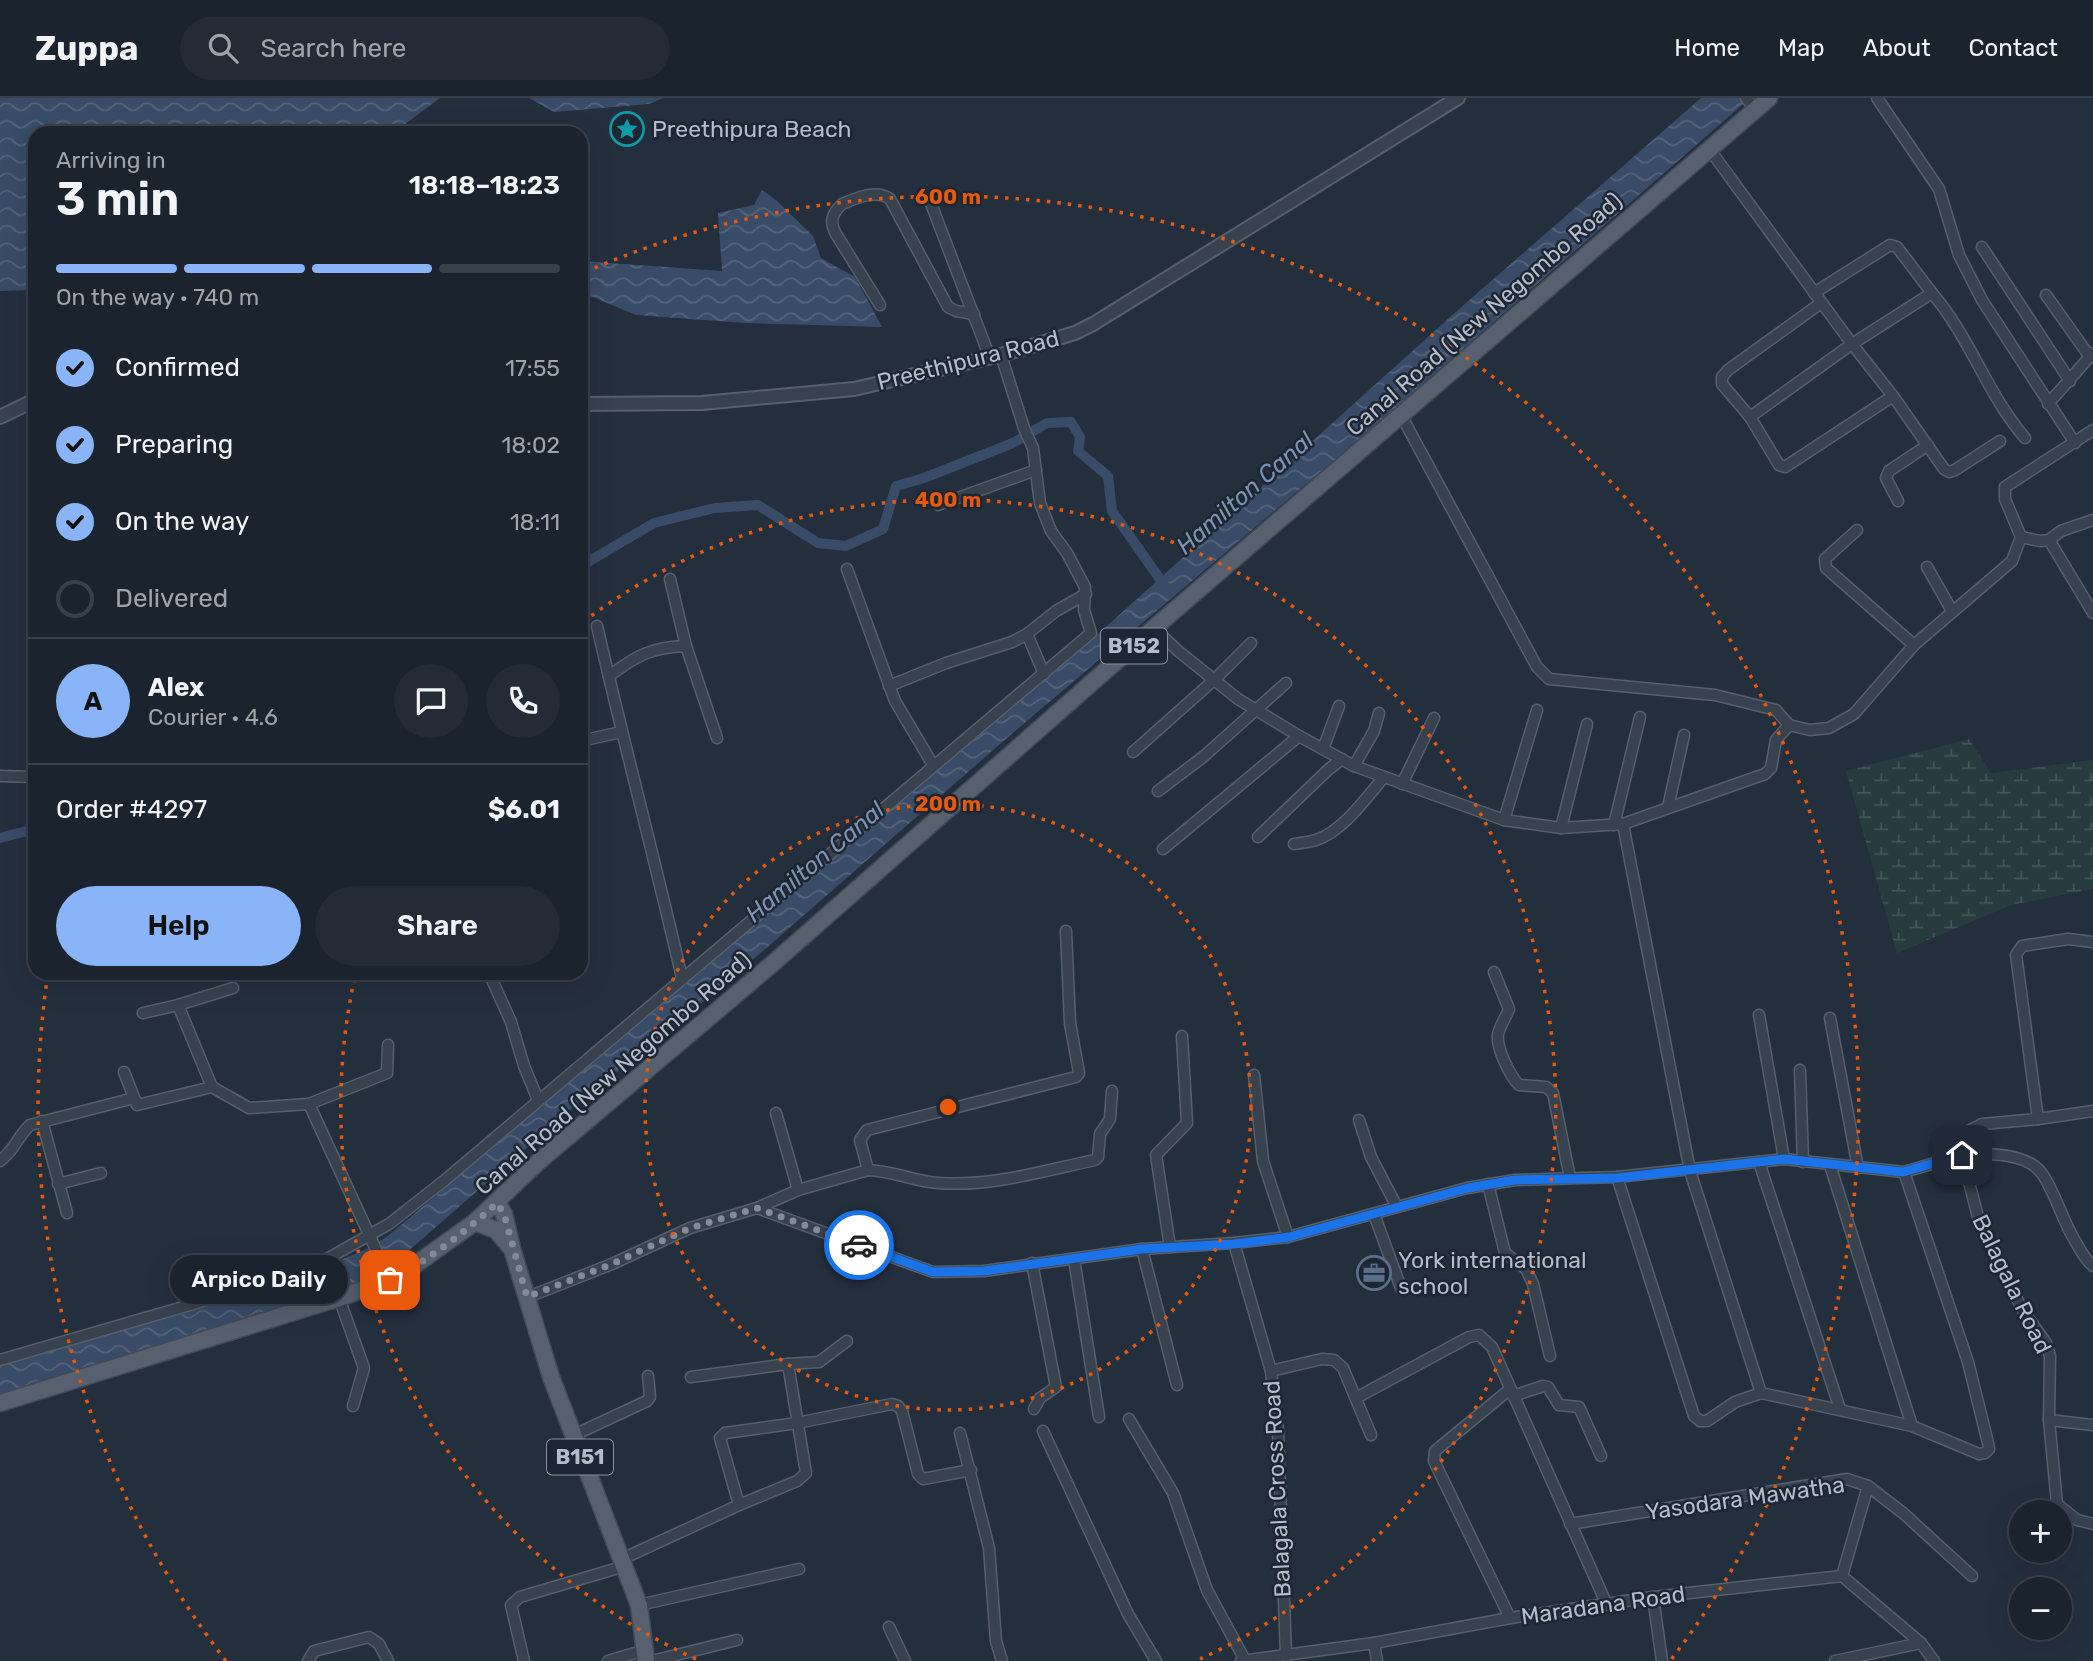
<!DOCTYPE html>
<meta charset="utf-8">
<style>
body{margin:0;font-family:Rubik,sans-serif;background:#242b36;color:#f1f3f6;height:100vh;display:flex;flex-direction:column;font-size:26px;white-space:nowrap}
*{box-sizing:border-box;margin:0}
p{font-size:23px;color:#a0a4aa}
.icon{flex:none;width:38px;height:38px;fill:none;stroke:currentColor;stroke-width:2;stroke-linecap:round;stroke-linejoin:round}
.map{position:relative;flex:1;overflow:hidden}
.details{position:absolute;left:28px;top:28px;width:560px;height:854px;display:flex;flex-direction:column;background:#1b232e;border-radius:21px;box-shadow:0 7px 28px #0002,0 0 0 2px #39404a}
.details>*{flex:none}
.controls{position:absolute;left:2009px;top:1402px;display:grid;gap:14px}
.controls a{display:grid;place-items:center;width:63px;height:63px;border-radius:50%;background:#1b232e;box-shadow:0 7px 28px #0002,0 0 0 2px #39404a;font-size:35px}
.pin{position:absolute;display:grid;place-items:center;width:60px;height:60px;color:#fff;margin:-30px;border-radius:14px;box-shadow:0 4px 10px #0006}
.courier{position:absolute;display:grid;place-items:center;width:70px;height:70px;margin:-35px;border:5px solid #1a73e8;border-radius:50%;background:#fff;color:#222;box-shadow:0 2px 9px #0007}
.bubble{position:absolute;height:49px;border-radius:24px;background:#1b232e;box-shadow:0 7px 28px #0002,0 0 0 2px #39404a;font-size:23px;font-weight:600;line-height:49px;text-align:center}
.head em{font-style:normal;font-weight:600}
.head div{display:flex;flex-direction:column-reverse}
.head{display:flex;align-items:center;justify-content:space-between;height:119px;padding:0 28px}
h1{font-size:46px;font-weight:600;line-height:52px}
.bar{display:grid;grid-template-columns:repeat(4,1fr);gap:10px 7px;align-content:center;height:84px;padding:0 28px}
.bar i{height:9px;border-radius:5px;background:#39404a}
.bar .on{background:#8ab4f8}
.bar p{grid-column:span 4}
.line{display:flex;align-items:center;gap:18px;padding:0 28px;border-top:2px solid #39404a}
.line div{flex:1}
.round{display:grid;place-items:center;flex:none;width:74px;height:74px;border-radius:37px;background:#242b36}
ol{padding:0 28px;list-style:none}
li{display:flex;align-items:center;gap:21px;height:77px}
li p{margin-inline-start:auto}
li .icon{padding:7px;border-radius:50%;background:#8ab4f8;color:#111;stroke-width:4}
li:last-child{color:#a0a4aa}
li i{width:38px;height:38px;border:4px solid #39404a;border-radius:50%}
.button{display:flex;gap:14px;margin-top:auto;padding:14px 28px}
.button a{flex:1;height:80px;border-radius:42px;background:#8ab4f8;color:#111;font-size:28px;font-weight:600;line-height:80px;text-align:center}
.button a+a{background:#242b36;color:#f1f3f6}
header{display:flex;align-items:center;gap:42px;box-sizing:border-box;height:98px;padding:0 35px;background:#1b232e;border-bottom:2px solid #39404a}
header strong{font-size:33px}
nav{display:flex;gap:38px;margin-inline-start:auto;font-size:24px}
.search{width:490px;height:63px;background:#242b36;display:flex;align-items:center;gap:18px;box-sizing:border-box;padding:0 24px;border-radius:38px;color:#a0a4aa;font-size:26px}
.map>svg:first-child{display:block}
.wetland{fill:url(#wetland-marsh)}
.water{fill:url(#water-waves)}
.lines{fill:none;stroke-linecap:round;stroke-linejoin:round}
.canal{stroke:#394c67;stroke-width:10}
.minor-casing{stroke:#565f6c;stroke-width:13}
.tertiary-casing{stroke:#565f6c;stroke-width:16}
.primary-casing{stroke:#414a57;stroke-width:19}
.minor{stroke:#38414e;stroke-width:10}
.tertiary{stroke:#38414e;stroke-width:12}
.primary{stroke:#56606e;stroke-width:16}
.done{stroke:#828b98;stroke-width:7;stroke-dasharray:0 12.6}
.route{stroke:#1a73e8;stroke-width:9}
.ring{fill:none;stroke:#e8590c;stroke-width:3.5;stroke-dasharray:3.5 7}
.labels{text-anchor:middle;stroke-width:5;stroke-linejoin:round;paint-order:stroke}
.shield{fill:#1d2633;stroke:#878f9c;stroke-width:2}
.shield-label{font-size:21px;font-weight:bold;fill:#b4bcc9}
.poi-label{font-size:23px;fill:#b4bcc9;stroke:#1d2633;text-anchor:start}
.street-label{font-size:23px;fill:#b4bcc9;stroke:#1d2633}
.water-label{font-size:24px;font-style:italic;fill:#7c92b1;stroke:#1d2633}
.centre{fill:#e8590c;stroke:#1d2633;stroke-width:3.5}
.ring-label{font-size:21px;text-anchor:middle;font-weight:bold;fill:#e8590c;stroke:#1d2633;stroke-width:5;stroke-linejoin:round;paint-order:stroke}
</style>
<header>
<strong>Zuppa</strong>
<div class="search"><svg class="icon" aria-label="search" viewBox="0 0 24 24"><circle cx="10" cy="10" r="6"/><path d="M15 15l6 6"/></svg>Search here</div>
<nav><a>Home</a><a>Map</a><a>About</a><a>Contact</a></nav>
</header>
<div class="map">
<svg width="2093" height="1563" viewBox="0 0 2093 1563">
<defs>
<pattern id="wetland-marsh" width="20" height="14" patternUnits="userSpaceOnUse" patternTransform="scale(1.75)"><rect width="20" height="14" fill="#263c3f"/><path d="M1 5h8M5 5V1M11 12h8M15 12V8" fill="none" stroke="#435659"/></pattern>
<pattern id="water-waves" width="16" height="10" patternUnits="userSpaceOnUse" patternTransform="scale(1.75)"><rect width="16" height="10" fill="#394c67"/><path d="M0 5q4-4 8 0t8 0" fill="none" stroke="#53647b"/></pattern>
</defs>
<rect width="100%" height="100%" fill="#242f3e"/>
<polygon class="wetland" points="1969,641 1991,675 2093,662 2093,791 2011,807 1897,855 1846,673"/>
<g class="water">
<polygon points="0,0 440,0 393,35 181,35 176,25 166,28 168,35 35,35 35,192 0,193"/>
<polygon points="529,0 663,0 649,6 554,14"/>
<polygon points="1701,0 1750,0 1385,319 1015,633 725,886 576,1007 406,1155 352,1188 259,1221 0,1296 0,1266 343,1161 367,1151 388,1138 1098,536 1458,212"/>
<polygon points="762,92 777,103 813,138 821,160 855,179 882,229 745,225 636,217 581,194 581,163 722,173 718,115 754,107"/>
</g>
<g class="lines">
<g class="canal">
<polyline points="581,468 654,425 715,410 758,407 818,445 846,448 883,431 896,388 924,380 1013,345 1047,325 1071,324 1080,339 1078,353 1108,378 1112,413 1167,491"/>
<polyline points="0,740 35,731"/>
</g>
<g class="minor-casing">
<g id="minor">
<polyline points="1746,0 1756,12"/>
<polyline points="1877,0 1939,91 1959,157 1982,202 2075,345"/>
<polyline points="1710,52 1852,246 1893,298 1944,371 1949,374 1955,372 2000,343"/>
<polyline points="930,103 990,260"/>
<polyline points="1982,149 2070,283"/>
<path d="M1932,195C1970,239 1987,296 2025,340"/>
<polyline points="2046,197 2090,259"/>
<polyline points="1821,205 1728,272 1722,279 1722,286 1750,319 1779,367 1785,369 1893,298"/>
<path d="M880,207L836,136C829,123 832,116 842,106C856,100 877,91 890,101L948,209L956,213L974,216"/>
<polyline points="2048,306 2093,255"/>
<polyline points="1401,317 1537,569 1549,581 1715,597 1776,612 1789,627"/>
<polyline points="1750,319 1852,246 1932,195 1897,149 1890,147 1814,195"/>
<polyline points="1898,403 1886,380 1889,373 1928,347"/>
<polyline points="938,407 1036,372"/>
<polyline points="1857,432 1825,461 1826,470 1914,547"/>
<polyline points="2021,439 2040,443 2049,442 2061,433 2093,422"/>
<polyline points="2049,442 2093,515"/>
<polyline points="1927,469 1952,513"/>
<polyline points="847,471 895,603 933,667"/>
<polyline points="670,481 686,548"/>
<path d="M597,528C624,646 655,762 682,880"/>
<polyline points="1154,530 1177,552 1238,601 1299,638 1354,668 1504,722 1561,730 1623,726 1765,676 1771,670 1776,642 1789,627 1810,632 1829,630 1854,616 1914,547 2012,463 2021,439 2005,401 2005,389 2093,332"/>
<polyline points="1027,536 1044,576"/>
<path d="M609,578C636,558 651,549 686,548L717,640"/>
<polyline points="889,588 946,565 1012,544 1027,536 1056,513 1086,496"/>
<polyline points="581,643 621,634"/>
<polyline points="1323,651 1339,608"/>
<polyline points="1133,654 1214,582 1251,545"/>
<polyline points="1354,668 1374,633 1379,615"/>
<polyline points="0,678 35,679"/>
<polyline points="1402,686 1434,620"/>
<polyline points="1158,693 1203,659 1286,585"/>
<polyline points="1668,709 1684,637"/>
<polyline points="1504,722 1537,612"/>
<polyline points="1623,726 1690,1073 1761,1295"/>
<polyline points="1614,727 1640,619"/>
<polyline points="1561,730 1587,626"/>
<polyline points="1258,739 1329,671 1342,661"/>
<path d="M1294,746C1301,745 1309,744 1316,742C1342,734 1367,699 1384,679"/>
<polyline points="1163,751 1299,638"/>
<path d="M2093,844L2068,841L2022,848L2016,857L2038,1021L1982,1026L1966,1034L1962,1057C1987,1055 2028,1054 2043,1077C2056,1097 2062,1121 2074,1141C2080,1151 2084,1161 2093,1168"/>
<path d="M1494,874L1509,911C1506,919 1500,928 1498,936C1496,950 1510,978 1519,987L1546,989L1553,995L1570,1080"/>
<polyline points="489,875 511,924 524,968 538,1002"/>
<polyline points="178,907 233,890"/>
<polyline points="143,915 178,907 212,989"/>
<polyline points="1759,917 1784,1061"/>
<polyline points="1830,920 1858,1070"/>
<polyline points="1800,972 1803,1064"/>
<polyline points="124,974 137,1007 212,989 249,1010 309,1006 390,1182"/>
<polyline points="1254,977 1263,1063 1288,1139"/>
<polyline points="309,1006 387,975 388,947"/>
<polyline points="776,1015 798,1092"/>
<polyline points="2038,1021 2093,1013"/>
<polyline points="1359,1022 1371,1059 1397,1109"/>
<polyline points="42,1023 67,1115"/>
<path d="M0,1063C14,1053 18,1038 30,1027L134,1000"/>
<polyline points="1759,1064 1840,1311"/>
<polyline points="1830,1067 1912,1328"/>
<polyline points="868,1072 860,1042 867,1032 1076,979 1079,975 1070,925 1066,833"/>
<polyline points="1617,1079 1694,1318 1700,1323 1707,1323 1735,1304 1761,1295 1912,1328 1979,1356 1985,1355 1989,1351 1988,1345 1968,1264 1904,1074"/>
<polyline points="58,1086 101,1075"/>
<polyline points="1488,1086 1505,1155 1526,1171 1533,1186 1550,1258"/>
<path d="M757,1110L798,1092L868,1072C892,1073 914,1083 938,1085C991,1089 1043,1073 1095,1062L1098,1059L1100,1036L1110,1021L1112,993"/>
<polyline points="1374,1116 1401,1190"/>
<polyline points="1234,1145 1271,1273 1278,1332 1286,1558"/>
<polyline points="1170,1149 1156,1057 1187,1025 1182,938"/>
<polyline points="1142,1151 1177,1287"/>
<polyline points="1074,1161 1099,1319"/>
<polyline points="1032,1165 1056,1289 1040,1300 1034,1311"/>
<polyline points="528,1199 612,1166 690,1130 757,1110 933,1174 984,1173 1142,1151 1234,1145 1288,1139 1467,1090 1515,1082 1617,1079 1784,1061 1904,1074 1962,1057 1979,1123 2022,1211 2046,1245 2050,1258 2049,1322 2057,1406 2077,1422 2093,1426"/>
<polyline points="339,1200 364,1270 353,1308"/>
<polyline points="0,1262 190,1207 325,1162 389,1126 445,1082 1091,535 1084,512 1085,489 1067,455 1051,433 1040,405 1033,350 1024,330 1001,257"/>
<polyline points="788,1266 819,1264 847,1243"/>
<polyline points="1271,1273 1322,1261 1334,1262 1343,1270 1371,1337"/>
<polyline points="691,1279 788,1266 806,1375 797,1383 739,1407"/>
<polyline points="1510,1291 1435,1353 1434,1363 1510,1520"/>
<polyline points="1513,1298 1543,1288 1548,1289 1559,1307 1579,1309 1601,1358"/>
<polyline points="1356,1300 1469,1239 1479,1237 1492,1249 1607,1507"/>
<polyline points="1129,1321 1173,1395 1207,1492 1245,1562"/>
<polyline points="2049,1322 2093,1327"/>
<polyline points="1043,1333 1128,1516 1156,1563"/>
<polyline points="960,1335 989,1450 996,1543 1002,1563"/>
<polyline points="572,1338 647,1303 650,1299 648,1278"/>
<polyline points="1868,1388 1903,1415 1972,1478"/>
<polyline points="1570,1426 1847,1381 1868,1388 1842,1478"/>
<polyline points="622,1461 739,1407 720,1340 725,1335 797,1325 892,1306 898,1308 902,1313 918,1376 923,1381 971,1372"/>
<polyline points="1653,1499 1662,1563"/>
<polyline points="639,1507 799,1471"/>
<polyline points="889,1529 905,1563"/>
<polyline points="1374,1545 1377,1563"/>
<polyline points="308,1563 314,1553 369,1539 379,1546 388,1563"/>
<polyline points="524,1563 511,1507 520,1499 625,1468"/>
<polyline points="608,1563 645,1552"/>
<polyline points="652,1563 737,1542"/>
<polyline points="1241,1563 1374,1545 1510,1520 1653,1499 1842,1478 1921,1545 1934,1563"/>
<polyline points="1835,1563 1921,1545"/>
</g>
</g>
<g class="tertiary-casing">
<g id="tertiary">
<polyline points="581,306 702,305 854,291 1001,257 1075,235 1093,226 1458,0"/>
<polyline points="0,319 35,302"/>
</g>
</g>
<g class="primary-casing">
<g id="primary">
<polyline points="497,1105 504,1116 513,1154 551,1279 639,1507 646,1563"/>
<polyline points="475,1124 496,1132 510,1149"/>
<polyline points="0,1305 339,1200 390,1182 408,1172 475,1124 537,1065 771,867 1154,530 1769,0"/>
</g>
</g>
<use href="#minor" class="minor"/>
<use href="#tertiary" class="tertiary"/>
<use href="#primary" class="primary"/>
</g>
<g class="lines">
<path class="done" d="M390,1182C429,1162 465,1134 497,1105L504,1116L527,1199L612,1166L690,1130L757,1110L859,1147"/>
<polyline class="route" points="859,1147 933,1174 984,1173 1142,1151 1234,1146 1289,1139 1468,1090 1515,1082 1617,1080 1784,1061 1903,1074 1962,1057"/>
</g>
<g class="ring">
<circle cx="948" cy="1009" r="303"/>
<path d="M696 1561A607 607 0 0 1 355 878M583 524A607 607 0 1 1 1200 1561"/>
<path d="M226 1563A910 910 0 0 1 47 882M585 174A910 910 0 0 1 1670 1563"/>
</g>
<defs>
<g id="sight-ring" transform="scale(1.75)"><circle r="9.5" fill="#1d2633" stroke="#0f9aa8" stroke-width="1.5"/><path d="M0-6L1.8-2.2L6-1.7L2.9 1.2L3.7 5.4L0 3.3L-3.7 5.4L-2.9 1.2L-6-1.7L-1.8-2.2Z" fill="#0f9aa8"/></g>
<g id="office-ring" transform="scale(1.75)"><circle r="9.5" fill="#1d2633" stroke="#5c6f8a" stroke-width="1.5"/><path d="M-6-3h4V-5.5h4V-3h4V5H-6ZM-1-4.5V-3h2v-1.5ZM-6 0V1H6V0Z" fill="#5c6f8a"/></g>
</defs>
<g fill-rule="evenodd">
<use href="#sight-ring" x="627" y="31"/>
<use href="#office-ring" x="1374" y="1175"/>
</g>
<g class="labels">
<g class="shield">
<rect x="1101" y="530.5" width="66" height="35" rx="5"/>
<rect x="547" y="1341.5" width="66" height="35" rx="5"/>
</g>
<g class="shield-label">
<text x="1134" y="555">B152</text>
<text x="580" y="1366">B151</text>
</g>
<g class="poi-label">
<text x="652" y="39">Preethipura Beach</text>
<text x="1398" y="1170">York international<tspan x="1398" dy="26">school</tspan></text>
</g>
<g class="street-label">
<text transform="translate(1484 216) rotate(-41)" y="8">Canal Road (New Negombo Road)</text>
<text transform="translate(968 262) rotate(-14)" y="8">Preethipura Road</text>
<text transform="translate(613 975) rotate(-41)" y="8">Canal Road (New Negombo Road)</text>
<text transform="translate(2012 1186) rotate(64)" y="8">Balagala Road</text>
<text transform="translate(1277 1391) rotate(-93)" y="8">Balagala Cross Road</text>
<text transform="translate(1745 1400) rotate(-8)" y="8">Yasodara Mawatha</text>
<text transform="translate(1603 1507) rotate(-8)" y="8">Maradana Road</text>
</g>
<g class="water-label">
<text transform="translate(1245 395) rotate(-41)" y="8">Hamilton Canal</text>
<text transform="translate(815 764) rotate(-40)" y="8">Hamilton Canal</text>
</g>
</g>
<circle cx="948" cy="1009" r="10" class="centre"/>
<g class="ring-label">
<text x="948" y="106">600 m</text>
<text x="948" y="409">400 m</text>
<text x="948" y="713">200 m</text>
</g>
</svg>
<div class="controls">
<a>+</a>
<a>−</a>
</div>
<div class="pin" style="left:390px;top:1182px;background:#ea580c"><svg class="icon" aria-label="bag" viewBox="0 0 24 24"><path d="M5 8h14l-1 12H6zM9 8a3 3 0 0 1 6 0"/></svg></div>
<div class="pin" style="left:1962px;top:1057px;background:#1f2937"><svg class="icon" aria-label="home" viewBox="0 0 24 24"><path d="M3 11l9-7 9 7M6 9v11h12V9"/></svg></div>
<div class="courier" style="left:859px;top:1147px"><svg class="icon" aria-label="car" viewBox="0 0 24 24"><path d="M5 17H2v-5l4-1 3-4h7l3 4 3 1v5h-3M9 17h6M6 11h13"/><circle cx="7" cy="17" r="2"/><circle cx="17" cy="17" r="2"/></svg></div>
<div class="bubble" style="left:170px;top:1157px;width:178px">Arpico Daily</div>
<section class="details">
<div class="head"><div><h1>3 min</h1><p>Arriving in</p></div><em>18:18–18:23</em></div>
<div class="bar"><i class="on"></i><i class="on"></i><i class="on"></i><i></i><p>On the way · 740 m</p></div>
<ol>
<li><svg class="icon" aria-label="check" viewBox="0 0 24 24"><path d="M5 12l5 5 9-10"/></svg>Confirmed<p>17:55</p></li>
<li><svg class="icon" aria-label="check" viewBox="0 0 24 24"><path d="M5 12l5 5 9-10"/></svg>Preparing<p>18:02</p></li>
<li><svg class="icon" aria-label="check" viewBox="0 0 24 24"><path d="M5 12l5 5 9-10"/></svg>On the way<p>18:11</p></li>
<li><i></i>Delivered</li>
</ol>
<div class="line" style="height:126px"><b class="round" style="background:#8ab4f8;color:#111">A</b><div><b>Alex</b><p>Courier · 4.6</p></div><a class="round"><svg class="icon" aria-label="chat" viewBox="0 0 24 24"><path d="M4 5h16v11H9l-5 4z"/></svg></a><a class="round"><svg class="icon" aria-label="phone" viewBox="0 0 24 24"><path d="M5 4h4l2 5-3 2q2 4 5 5l2-3 5 2v4C11 20 4 13 5 4z"/></svg></a></div>
<div class="line" style="height:91px"><div>Order #4297</div><b>$6.01</b></div>
<div class="button"><a>Help</a><a>Share</a></div>
</section>
</div>
